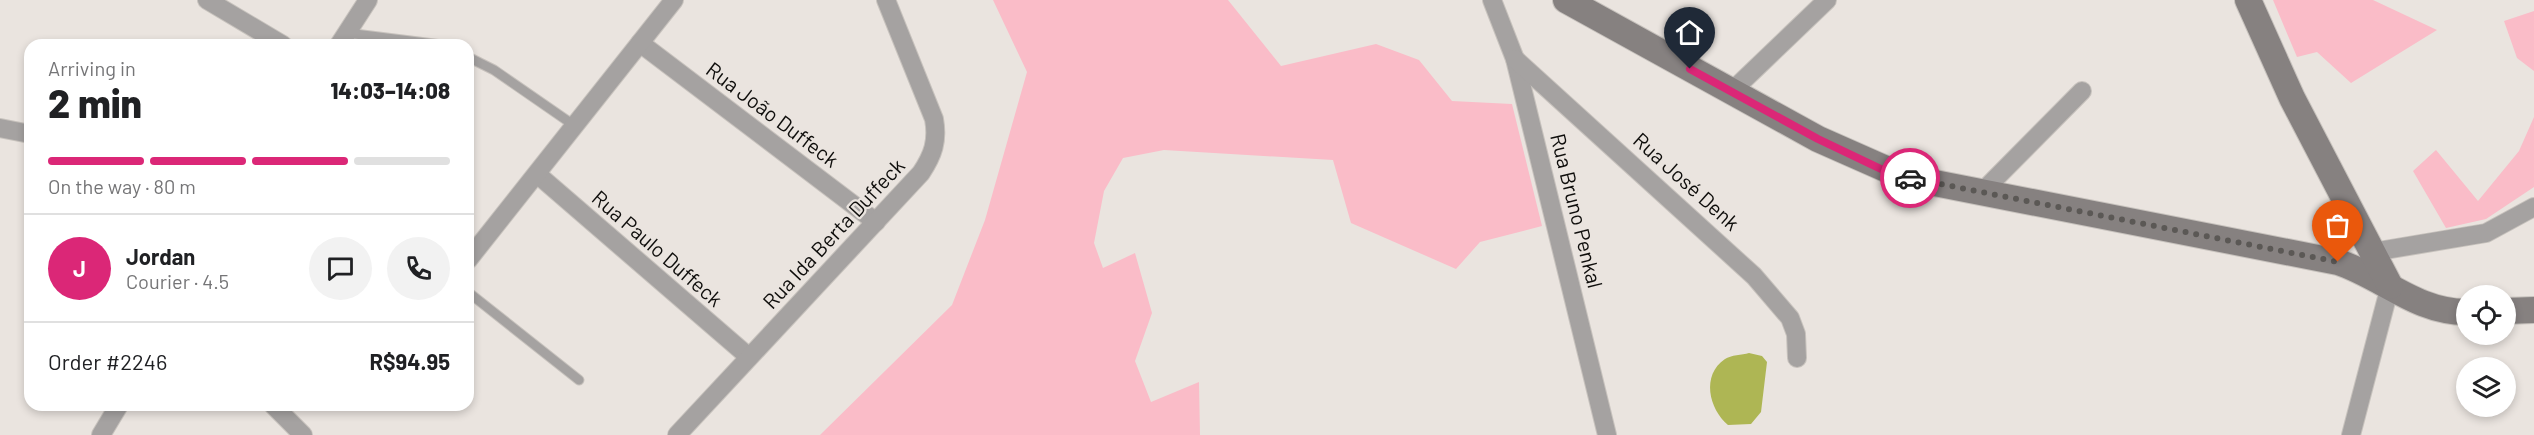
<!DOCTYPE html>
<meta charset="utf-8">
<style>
body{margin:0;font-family:Barlow,sans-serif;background:#f2f2f2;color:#202124;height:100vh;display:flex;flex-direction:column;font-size:22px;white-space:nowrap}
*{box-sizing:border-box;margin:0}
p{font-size:20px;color:#757577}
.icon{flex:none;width:33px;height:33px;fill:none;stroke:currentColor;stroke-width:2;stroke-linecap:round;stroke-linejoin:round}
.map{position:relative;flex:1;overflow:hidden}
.side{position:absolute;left:24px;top:39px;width:450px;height:372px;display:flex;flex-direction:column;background:#fff;border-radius:18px;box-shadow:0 3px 9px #0003}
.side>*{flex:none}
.controls{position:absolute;left:2456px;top:285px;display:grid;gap:12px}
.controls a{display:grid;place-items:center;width:60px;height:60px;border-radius:50%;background:#fff;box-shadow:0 3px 9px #0003;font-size:30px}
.pin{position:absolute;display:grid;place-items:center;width:51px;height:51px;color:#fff;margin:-62px -26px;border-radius:50% 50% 50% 0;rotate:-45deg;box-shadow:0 0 6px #0007}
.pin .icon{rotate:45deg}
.courier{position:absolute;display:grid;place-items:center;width:60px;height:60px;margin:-30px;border:4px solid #db2777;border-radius:50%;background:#fff;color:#222;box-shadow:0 2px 8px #0007}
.summary em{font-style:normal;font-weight:800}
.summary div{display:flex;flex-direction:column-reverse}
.summary{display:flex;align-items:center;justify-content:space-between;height:102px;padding:0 24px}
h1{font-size:39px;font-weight:800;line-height:45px}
.bar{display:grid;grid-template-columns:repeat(4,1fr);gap:9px 6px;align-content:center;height:72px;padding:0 24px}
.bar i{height:8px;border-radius:4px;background:#e0e0e0}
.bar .active{background:#db2777}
.bar p{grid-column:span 4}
.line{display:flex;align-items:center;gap:15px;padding:0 24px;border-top:2px solid #e0e0e0}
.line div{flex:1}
.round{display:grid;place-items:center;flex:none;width:63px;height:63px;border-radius:32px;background:#f2f2f2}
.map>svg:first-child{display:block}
.green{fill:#fabcc8}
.water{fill:#aeb654}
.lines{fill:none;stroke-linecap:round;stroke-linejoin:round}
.lane-casing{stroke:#c7c2bd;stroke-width:11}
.street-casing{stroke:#c7c2bd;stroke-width:20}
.secondary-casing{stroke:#c7c2bd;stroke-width:28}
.lane{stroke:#a5a2a1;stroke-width:9}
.street{stroke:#a5a2a1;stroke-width:18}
.secondary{stroke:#868180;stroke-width:26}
.done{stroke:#5b5855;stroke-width:6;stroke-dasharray:0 10.8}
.route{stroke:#db2777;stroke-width:8}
.labels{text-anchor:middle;stroke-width:4.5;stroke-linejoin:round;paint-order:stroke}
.street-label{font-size:21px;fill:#0e0d0b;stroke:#eae4df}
</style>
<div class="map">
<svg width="2534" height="435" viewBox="0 0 2534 435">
<rect width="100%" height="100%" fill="#eae4df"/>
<g class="green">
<polygon points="993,0 1228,0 1281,66 1376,44 1419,60 1452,101 1512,104 1542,226 1480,242 1456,269 1351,223 1333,160 1164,150 1123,158 1104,191 1094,243 1103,268 1135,253 1152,313 1135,361 1151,402 1199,382 1200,435 820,435 952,305 985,220 1027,72"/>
<polygon points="2273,0 2373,0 2437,30 2351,83 2317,52 2297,57"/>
<polygon points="2534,11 2534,71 2517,58 2504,21"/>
<polygon points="2534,117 2534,187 2486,219 2446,228 2413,171 2436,150 2478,201 2519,151"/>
</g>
<path class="water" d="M1749,353L1762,356L1767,362L1761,412L1751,424L1728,425C1709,409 1701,375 1725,359C1731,355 1742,355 1749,353Z"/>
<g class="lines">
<g class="lane-casing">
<g id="lane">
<polyline points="347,33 442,45"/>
<polyline points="468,57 494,70 575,126"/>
<polyline points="468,292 579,380"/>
</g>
</g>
<g class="street-casing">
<g id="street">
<polyline points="207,0 283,45"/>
<polyline points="1492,0 1515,59 1607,435"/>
<polyline points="640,43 876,222"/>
<polyline points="339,45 368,0"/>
<polyline points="1515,59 1754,276 1790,318 1796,334 1797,358"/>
<polyline points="1731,92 1827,0"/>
<polyline points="0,128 30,134"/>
<polyline points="537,174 749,357"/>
<polyline points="1981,193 2082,91"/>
<polyline points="2373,252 2486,233 2534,207"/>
<polyline points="468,260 674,0"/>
<polyline points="273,405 303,435"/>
<polyline points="101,435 119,405"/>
<path d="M677,435L921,173C933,155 938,141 934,119L886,0"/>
<polyline points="2351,435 2390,286"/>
</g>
</g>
<g class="secondary-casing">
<g id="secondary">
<path d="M1566,0L1818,139L1904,177L2338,262C2383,277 2416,312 2466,312"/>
<polyline points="2248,0 2292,98 2390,286"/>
<polyline points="2505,311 2534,310"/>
</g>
</g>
<use href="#lane" class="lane"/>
<use href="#street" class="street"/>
<use href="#secondary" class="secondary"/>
</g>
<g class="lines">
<polyline class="done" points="1910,178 2338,262"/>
<polyline class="route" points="1690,69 1818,139 1883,170 1910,178"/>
</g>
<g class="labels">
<g class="street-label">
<text transform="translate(772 115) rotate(37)" y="7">Rua João Duffeck</text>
<text transform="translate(1686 182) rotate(42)" y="7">Rua José Denk</text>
<text transform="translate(1576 211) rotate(76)" y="7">Rua Bruno Penkal</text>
<text transform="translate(834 234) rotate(-47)" y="7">Rua Ida Berta Duffeck</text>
<text transform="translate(657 249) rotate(41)" y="7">Rua Paulo Duffeck</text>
</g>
</g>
</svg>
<div class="controls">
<a><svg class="icon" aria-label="locate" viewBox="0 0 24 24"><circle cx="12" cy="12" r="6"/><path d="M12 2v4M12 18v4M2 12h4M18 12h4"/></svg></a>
<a><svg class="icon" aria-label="layers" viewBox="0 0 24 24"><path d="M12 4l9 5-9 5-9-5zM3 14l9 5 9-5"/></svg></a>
</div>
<div class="pin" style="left:2338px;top:262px;background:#ea580c"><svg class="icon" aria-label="bag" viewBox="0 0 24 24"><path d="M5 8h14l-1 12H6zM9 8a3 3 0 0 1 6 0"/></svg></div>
<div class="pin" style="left:1690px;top:69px;background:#1f2937"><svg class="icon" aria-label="home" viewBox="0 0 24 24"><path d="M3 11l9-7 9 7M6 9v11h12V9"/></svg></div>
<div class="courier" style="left:1910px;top:178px"><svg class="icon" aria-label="car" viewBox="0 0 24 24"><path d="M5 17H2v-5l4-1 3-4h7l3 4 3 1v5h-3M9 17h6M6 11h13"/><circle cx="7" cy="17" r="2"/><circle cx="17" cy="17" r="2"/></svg></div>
<section class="side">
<div class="summary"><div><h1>2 min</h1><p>Arriving in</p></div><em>14:03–14:08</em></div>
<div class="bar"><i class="active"></i><i class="active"></i><i class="active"></i><i></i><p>On the way · 80 m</p></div>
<div class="line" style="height:108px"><b class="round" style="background:#db2777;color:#fff">J</b><div><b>Jordan</b><p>Courier · 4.5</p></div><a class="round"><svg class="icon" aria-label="chat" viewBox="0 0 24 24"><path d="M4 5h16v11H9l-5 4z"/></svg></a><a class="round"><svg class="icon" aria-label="phone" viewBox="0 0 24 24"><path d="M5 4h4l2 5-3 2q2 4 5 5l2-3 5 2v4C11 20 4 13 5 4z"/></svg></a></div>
<div class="line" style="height:78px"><div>Order #2246</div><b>R$94.95</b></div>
</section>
</div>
